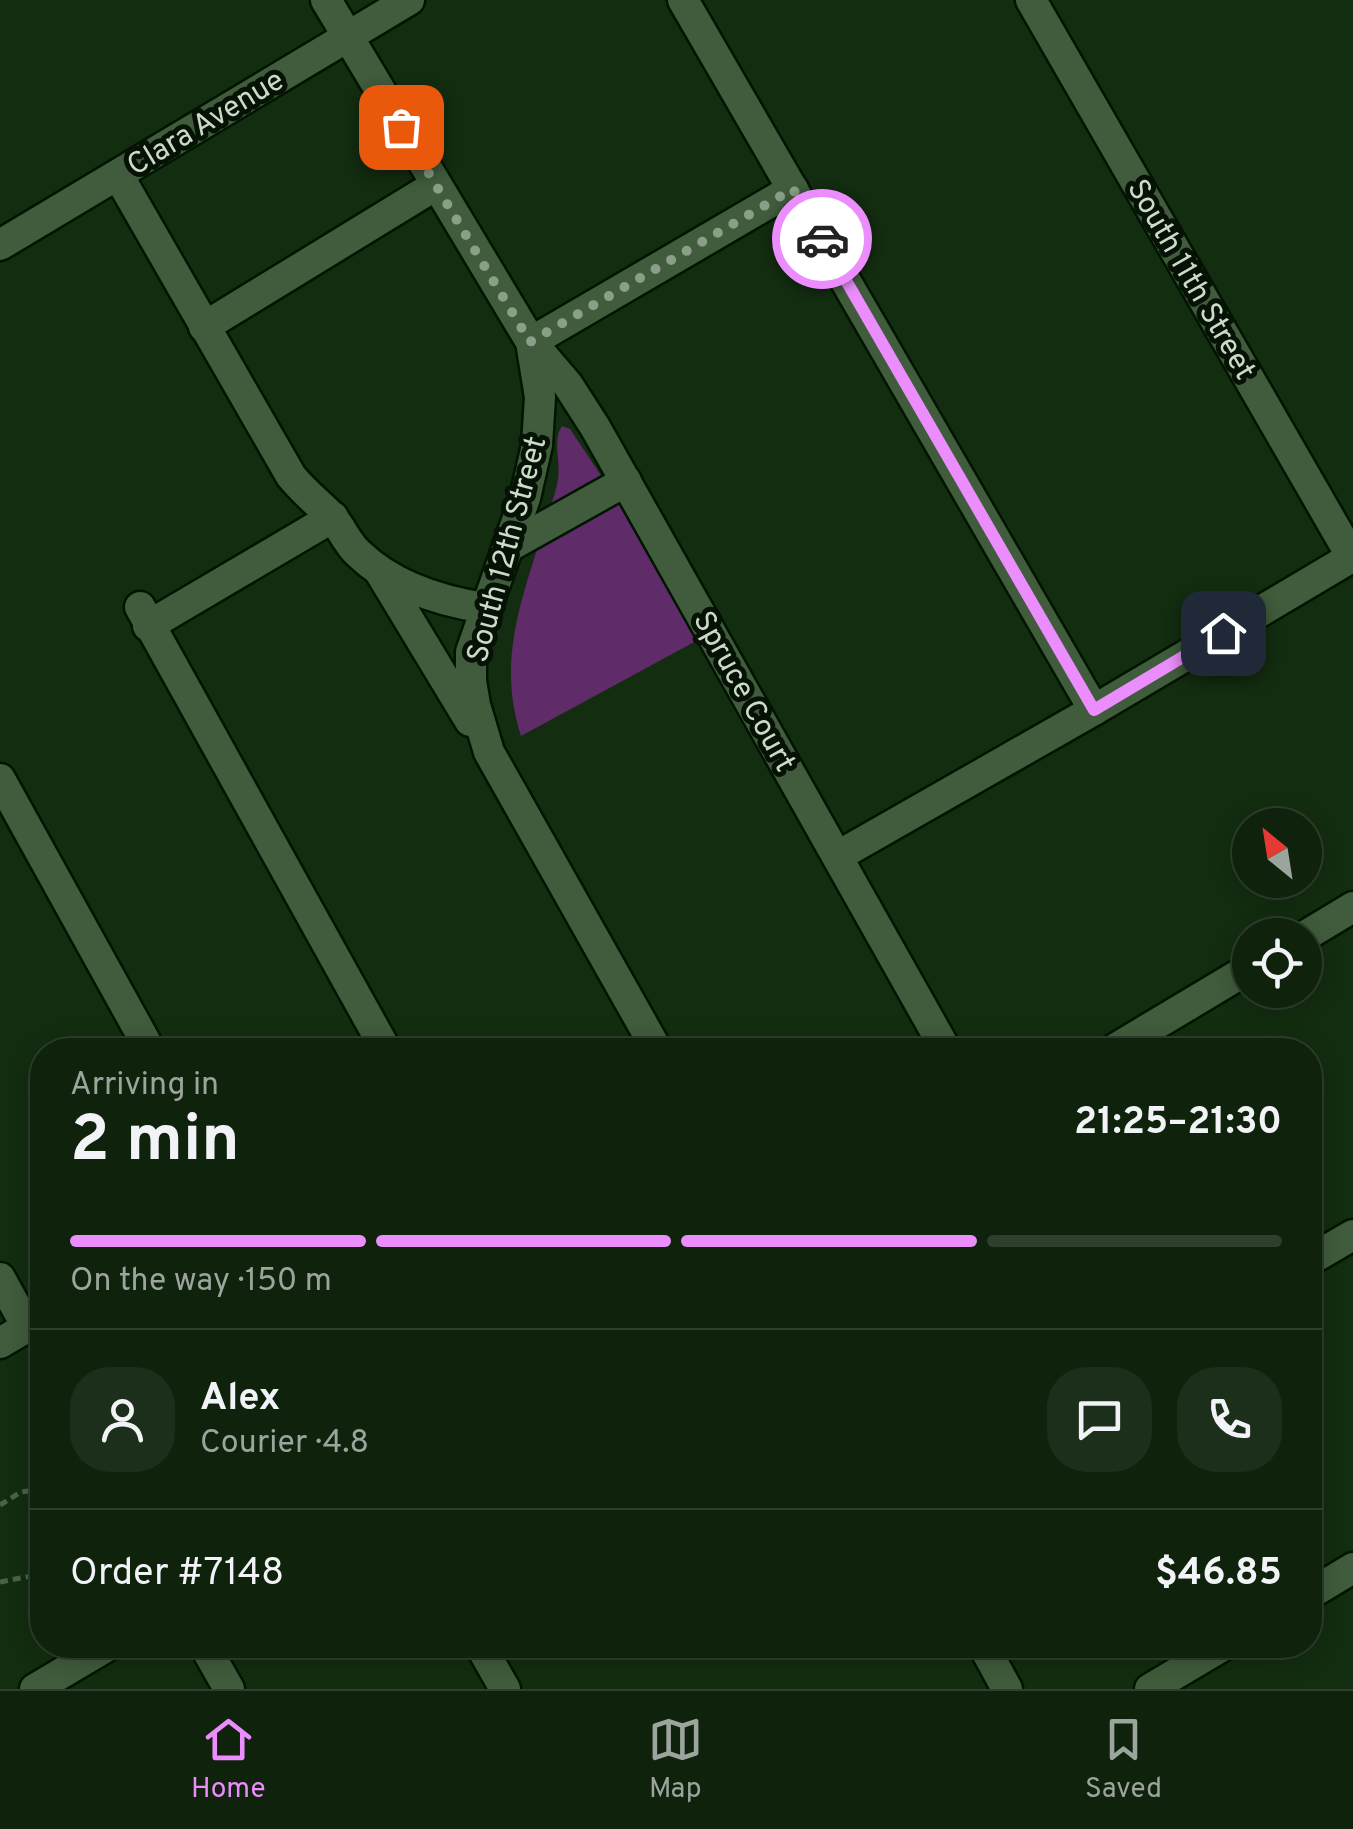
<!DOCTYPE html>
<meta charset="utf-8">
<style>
body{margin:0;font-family:Overpass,sans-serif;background:#1c2f1a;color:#f1f3f6;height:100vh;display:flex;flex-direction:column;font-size:38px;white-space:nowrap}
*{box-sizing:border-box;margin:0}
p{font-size:32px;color:#9ba49d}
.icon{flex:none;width:55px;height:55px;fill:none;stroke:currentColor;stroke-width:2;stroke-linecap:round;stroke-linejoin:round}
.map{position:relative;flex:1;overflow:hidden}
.side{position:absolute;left:30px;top:1038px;width:1292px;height:620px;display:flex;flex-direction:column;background:#0e220c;border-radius:40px;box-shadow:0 5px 25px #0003,0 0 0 2px #2e3f2d}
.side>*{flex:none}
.needle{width:65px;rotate:330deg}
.tools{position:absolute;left:1232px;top:808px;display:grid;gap:20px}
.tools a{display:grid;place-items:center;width:90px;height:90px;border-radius:50%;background:#0e220c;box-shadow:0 5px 25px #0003,0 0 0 2px #2e3f2d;font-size:50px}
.pin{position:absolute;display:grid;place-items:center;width:85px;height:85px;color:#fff;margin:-42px;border-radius:20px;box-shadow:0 5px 15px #0006}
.courier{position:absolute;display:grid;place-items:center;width:100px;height:100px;margin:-50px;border:8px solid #eb8dfc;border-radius:50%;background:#fff;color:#222;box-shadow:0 2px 12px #0007}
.summary em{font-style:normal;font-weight:700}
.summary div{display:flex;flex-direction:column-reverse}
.summary{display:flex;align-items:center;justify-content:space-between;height:170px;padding:0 40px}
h1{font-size:65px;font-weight:700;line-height:75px}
.bar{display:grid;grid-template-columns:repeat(4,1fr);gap:15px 10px;align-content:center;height:120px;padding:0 40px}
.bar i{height:12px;border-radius:8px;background:#2e3f2d}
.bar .on{background:#eb8dfc}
.bar p{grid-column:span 4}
.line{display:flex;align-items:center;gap:25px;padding:0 40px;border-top:2px solid #2e3f2d}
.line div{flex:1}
.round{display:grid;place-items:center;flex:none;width:105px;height:105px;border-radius:40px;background:#1c2f1a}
.menu{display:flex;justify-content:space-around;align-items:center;height:140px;border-top:2px solid #2e3f2d;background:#0e220c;font-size:28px;color:#9ba49d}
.menu a{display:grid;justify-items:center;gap:5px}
.menu .on{color:#eb8dfc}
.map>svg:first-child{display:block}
.green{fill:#602b69}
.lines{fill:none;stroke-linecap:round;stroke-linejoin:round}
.minor-casing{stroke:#001500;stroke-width:35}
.path{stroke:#4a6248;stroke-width:5;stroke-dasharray:8 5;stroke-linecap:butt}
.minor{stroke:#405c3c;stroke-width:30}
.done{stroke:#8a9e88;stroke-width:10;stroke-dasharray:0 18}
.route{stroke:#eb8dfc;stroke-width:12}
.labels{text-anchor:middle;stroke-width:10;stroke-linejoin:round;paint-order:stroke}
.street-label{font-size:30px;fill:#cadbc8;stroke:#071206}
</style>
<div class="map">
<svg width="1353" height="1689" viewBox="0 0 1353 1689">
<rect width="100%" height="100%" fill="#132d10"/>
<path class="green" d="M562,426L570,429L632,522L696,641L521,736C496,659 523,597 545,524C549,509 556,494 558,479C561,461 552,441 562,426Z"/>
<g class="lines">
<g class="minor-casing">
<g id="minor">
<polyline points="326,0 531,342 540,397 537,445 525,498 471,652 471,681 475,705 489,752 657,1050"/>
<polyline points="683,0 1094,710"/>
<polyline points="1031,0 1353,559"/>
<path d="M118,175L291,476C303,491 317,502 330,515C341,526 346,542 358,553C392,586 439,601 485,608"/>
<polyline points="0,245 409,0"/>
<polyline points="204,327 436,185"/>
<polyline points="531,342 793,189"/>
<polyline points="533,344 568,385 595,427 946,1050"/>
<polyline points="510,546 626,481"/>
<polyline points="380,572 470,721"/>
<polyline points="140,607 386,1050"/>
<polyline points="148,626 333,517"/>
<polyline points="0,779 150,1050"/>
<polyline points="838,856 1094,710 1352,557"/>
<polyline points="1305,936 1353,907"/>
<polyline points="1113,1050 1250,968"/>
<polyline points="1310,1260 1353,1235"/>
<polyline points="0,1278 27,1327 0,1343"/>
<polyline points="1310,1594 1353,1568"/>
<polyline points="204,1645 229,1689"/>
<polyline points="480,1645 505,1689"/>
<polyline points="983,1645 1007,1689"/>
<polyline points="35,1689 109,1645"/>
<polyline points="1150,1689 1224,1645"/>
</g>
</g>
<g class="path">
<polyline points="0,1505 21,1492 42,1489"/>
<polyline points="0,1582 42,1574"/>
</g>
<use href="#minor" class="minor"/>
</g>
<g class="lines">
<polyline class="done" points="401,127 530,342 793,189 822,239"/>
<polyline class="route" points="822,239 1094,710 1223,633"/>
</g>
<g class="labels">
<g class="street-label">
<text transform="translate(205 122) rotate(-31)" y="10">Clara Avenue</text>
<text transform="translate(1192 279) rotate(60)" y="10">South 11th Street</text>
<text transform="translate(506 549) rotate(-75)" y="10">South 12th Street</text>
<text transform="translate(745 691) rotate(61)" y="10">Spruce Court</text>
</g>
</g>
</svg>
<div class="tools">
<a><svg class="needle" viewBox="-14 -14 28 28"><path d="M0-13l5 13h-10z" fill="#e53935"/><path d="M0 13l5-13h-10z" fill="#9ba49d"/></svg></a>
<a><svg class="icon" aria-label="locate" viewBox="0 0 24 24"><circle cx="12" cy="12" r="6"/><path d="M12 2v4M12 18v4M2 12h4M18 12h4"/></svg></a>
</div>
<div class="pin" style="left:401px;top:127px;background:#ea580c"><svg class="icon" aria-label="bag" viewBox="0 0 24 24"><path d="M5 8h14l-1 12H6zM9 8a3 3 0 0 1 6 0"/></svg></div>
<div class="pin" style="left:1223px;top:633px;background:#1f2937"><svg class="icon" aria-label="home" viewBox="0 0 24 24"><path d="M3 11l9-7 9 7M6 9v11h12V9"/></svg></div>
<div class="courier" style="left:822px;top:239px"><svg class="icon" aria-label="car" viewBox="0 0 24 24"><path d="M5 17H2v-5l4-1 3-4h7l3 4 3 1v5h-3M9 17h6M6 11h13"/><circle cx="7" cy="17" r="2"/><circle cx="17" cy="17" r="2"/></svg></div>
<section class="side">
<div class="summary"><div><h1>2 min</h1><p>Arriving in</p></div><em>21:25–21:30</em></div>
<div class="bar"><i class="on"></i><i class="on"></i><i class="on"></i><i></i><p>On the way · 150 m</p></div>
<div class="line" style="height:180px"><a class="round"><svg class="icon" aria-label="person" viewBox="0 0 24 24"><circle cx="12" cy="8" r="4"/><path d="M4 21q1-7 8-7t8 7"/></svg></a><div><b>Alex</b><p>Courier · 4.8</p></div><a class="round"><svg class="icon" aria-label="chat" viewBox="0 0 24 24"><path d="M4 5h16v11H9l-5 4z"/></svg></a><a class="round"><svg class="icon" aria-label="phone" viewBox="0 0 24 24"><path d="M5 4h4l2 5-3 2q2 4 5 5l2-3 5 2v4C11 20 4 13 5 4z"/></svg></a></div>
<div class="line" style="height:130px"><div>Order #7148</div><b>$46.85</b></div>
</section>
</div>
<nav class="menu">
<a class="on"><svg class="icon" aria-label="home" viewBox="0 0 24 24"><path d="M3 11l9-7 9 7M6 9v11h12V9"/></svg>Home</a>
<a><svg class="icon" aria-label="map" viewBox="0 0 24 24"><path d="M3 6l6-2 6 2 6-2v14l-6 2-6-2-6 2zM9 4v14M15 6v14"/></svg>Map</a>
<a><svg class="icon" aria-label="saved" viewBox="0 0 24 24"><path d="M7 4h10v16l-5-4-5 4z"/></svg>Saved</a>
</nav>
